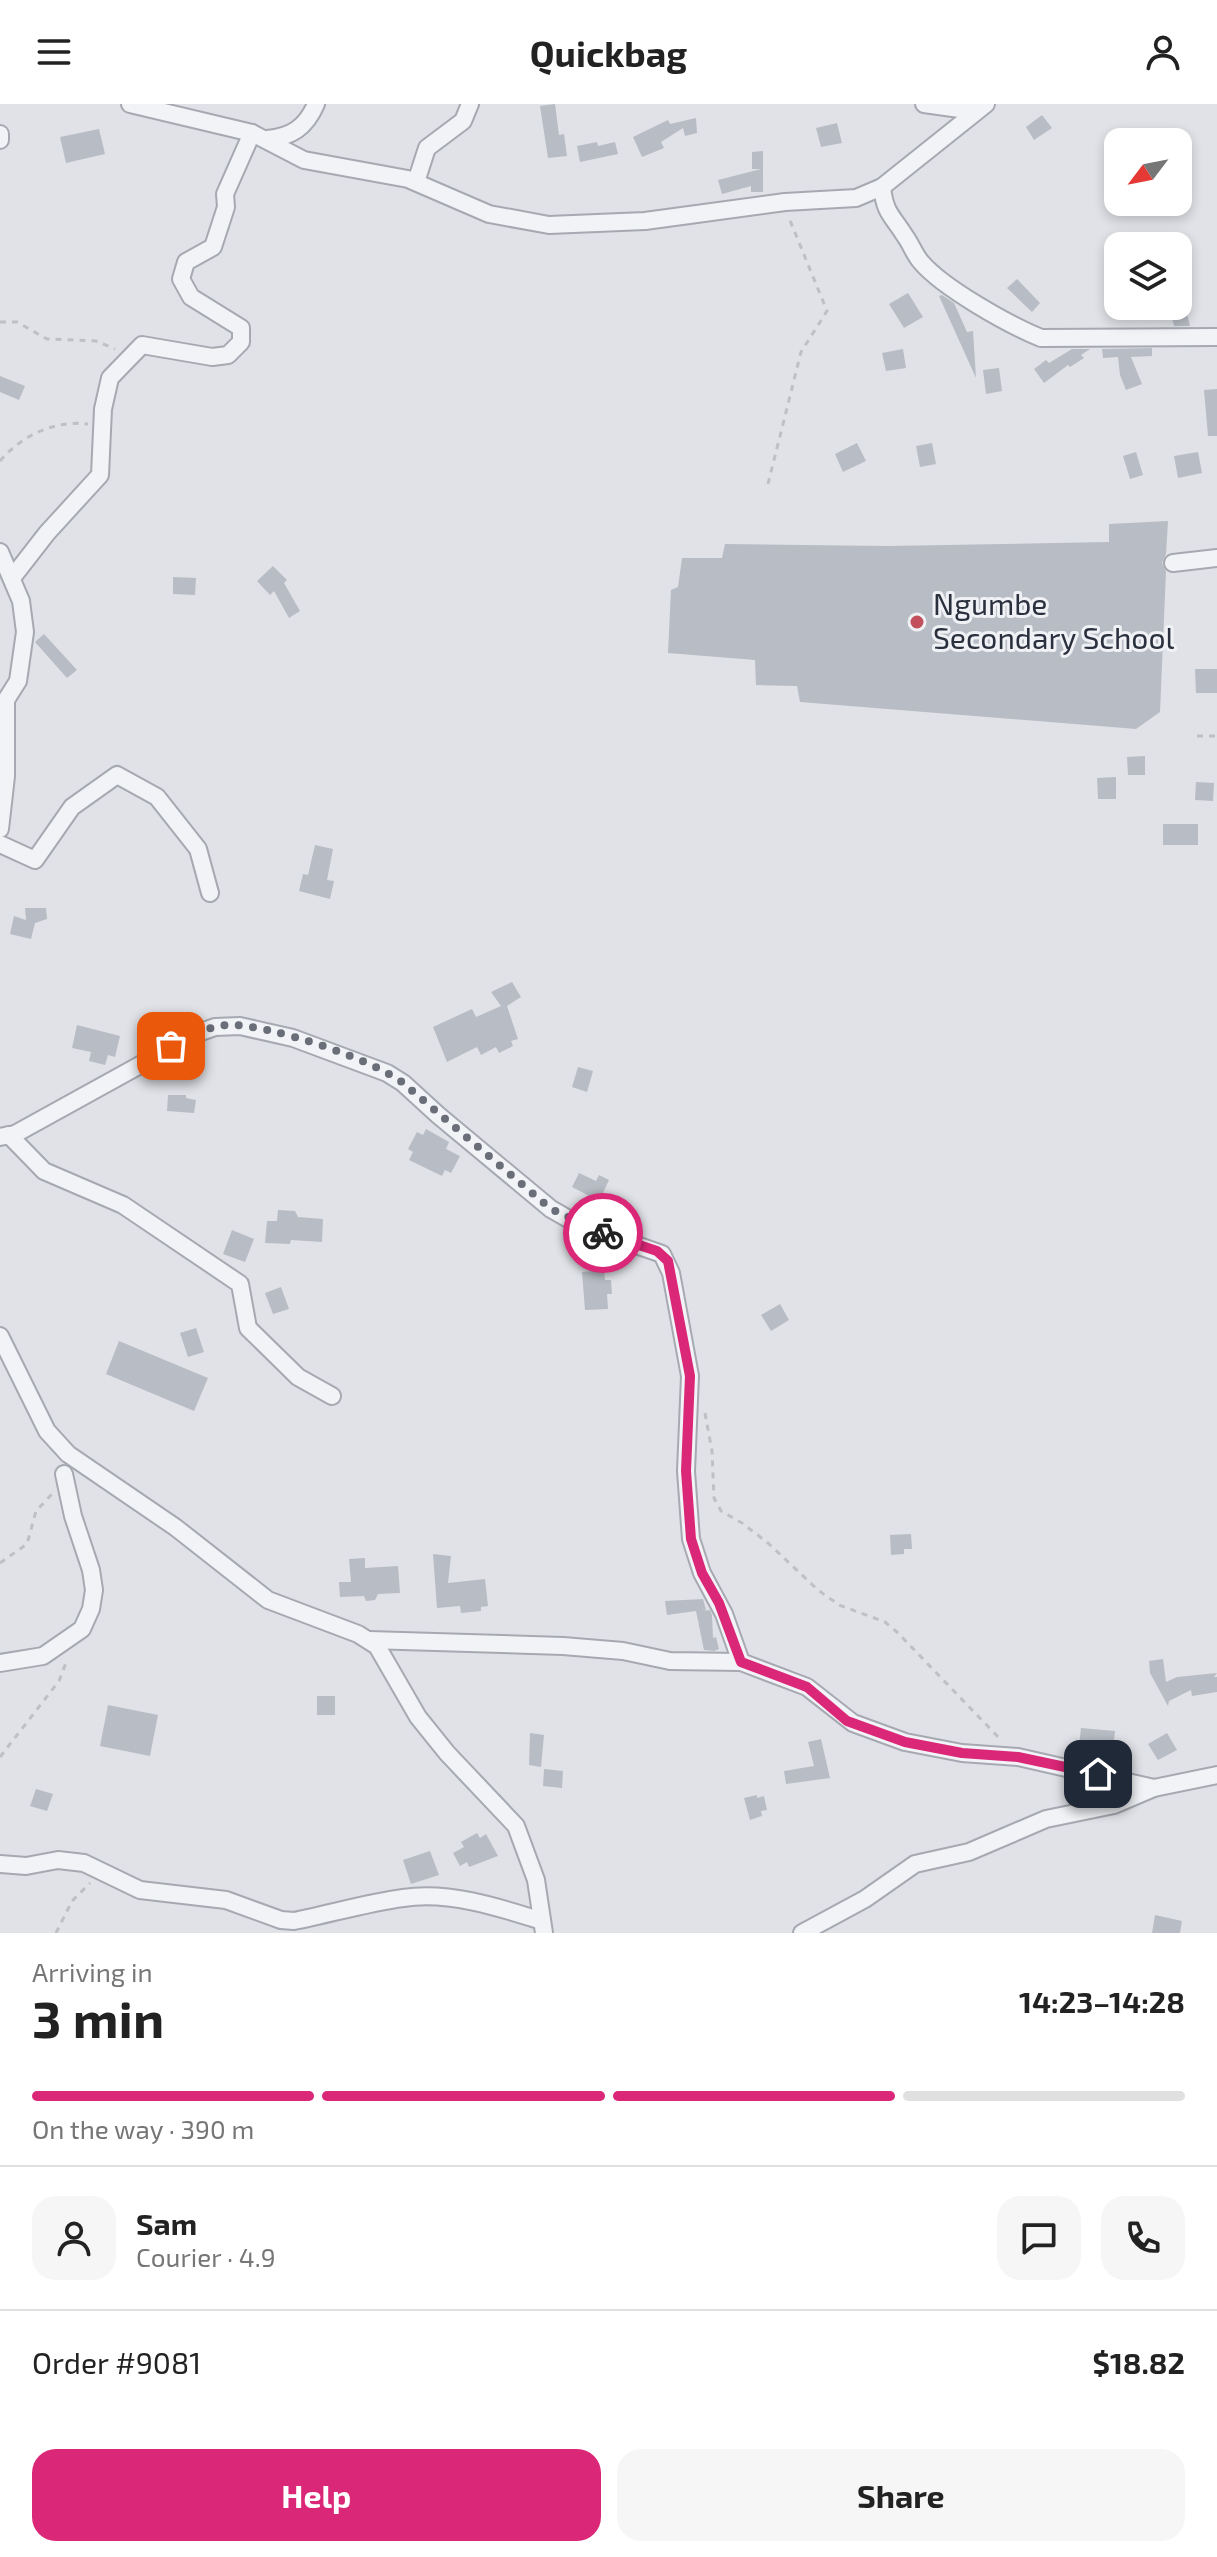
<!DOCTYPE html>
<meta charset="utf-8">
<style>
body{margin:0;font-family:"Exo 2",sans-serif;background:#f6f6f6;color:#222;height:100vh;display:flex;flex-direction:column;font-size:30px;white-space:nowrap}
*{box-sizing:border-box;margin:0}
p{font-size:26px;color:#767676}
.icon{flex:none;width:44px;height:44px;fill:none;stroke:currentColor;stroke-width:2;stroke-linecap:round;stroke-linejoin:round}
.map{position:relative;height:1829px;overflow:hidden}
.details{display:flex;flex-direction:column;background:#fff;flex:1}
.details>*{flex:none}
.needle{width:52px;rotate:238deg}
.buttons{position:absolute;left:1104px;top:24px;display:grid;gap:16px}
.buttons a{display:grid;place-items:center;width:88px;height:88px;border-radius:16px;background:#fff;box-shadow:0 4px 12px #0003;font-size:40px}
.pin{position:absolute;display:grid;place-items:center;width:68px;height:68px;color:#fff;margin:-34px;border-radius:16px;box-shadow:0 4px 12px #0006}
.courier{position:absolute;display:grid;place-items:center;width:80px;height:80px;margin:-40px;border:6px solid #db2777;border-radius:50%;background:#fff;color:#222;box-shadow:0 2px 10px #0007}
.headline em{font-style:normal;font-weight:700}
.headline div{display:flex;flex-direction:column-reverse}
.headline{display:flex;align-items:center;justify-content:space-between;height:136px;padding:0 32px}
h1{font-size:52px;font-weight:700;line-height:60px}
.bar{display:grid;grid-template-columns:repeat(4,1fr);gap:12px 8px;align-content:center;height:96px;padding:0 32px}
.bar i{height:10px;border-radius:6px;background:#e0e0e0}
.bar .on{background:#db2777}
.bar p{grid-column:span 4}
.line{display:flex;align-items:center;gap:20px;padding:0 32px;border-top:2px solid #e0e0e0}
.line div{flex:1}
.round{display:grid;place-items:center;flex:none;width:84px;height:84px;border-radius:24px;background:#f6f6f6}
.action{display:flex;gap:16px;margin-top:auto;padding:16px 32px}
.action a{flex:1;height:92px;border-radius:24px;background:#db2777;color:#fff;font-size:32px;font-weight:700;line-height:92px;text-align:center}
.action a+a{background:#f6f6f6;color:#222}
header{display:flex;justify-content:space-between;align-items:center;height:104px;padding:0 32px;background:#fff;font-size:36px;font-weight:700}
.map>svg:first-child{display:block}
.building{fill:#b8bcc4}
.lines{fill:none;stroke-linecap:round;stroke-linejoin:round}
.minor-casing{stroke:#a6a9b1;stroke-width:20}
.path{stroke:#bec0c6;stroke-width:3;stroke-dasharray:6 6;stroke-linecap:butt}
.minor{stroke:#f2f3f6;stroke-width:16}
.done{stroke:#6a6e78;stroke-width:8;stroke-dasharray:0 14.4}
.route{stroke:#db2777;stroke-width:10}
.poi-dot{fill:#c1505c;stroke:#eff1f5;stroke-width:3}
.labels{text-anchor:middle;stroke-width:6;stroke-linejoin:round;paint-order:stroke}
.poi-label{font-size:30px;fill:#2a303d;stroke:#eff1f5;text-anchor:start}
</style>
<header><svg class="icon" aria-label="menu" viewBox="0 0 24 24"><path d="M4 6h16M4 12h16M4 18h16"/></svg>Quickbag<svg class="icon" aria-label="person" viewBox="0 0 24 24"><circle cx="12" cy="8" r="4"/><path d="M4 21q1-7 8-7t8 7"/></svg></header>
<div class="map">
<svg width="1217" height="1829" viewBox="0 0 1217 1829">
<rect width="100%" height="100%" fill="#e0e2e7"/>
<g class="building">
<polygon points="555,0 559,31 564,30 567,52 548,54 540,2"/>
<polygon points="1042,11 1052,24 1034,36 1026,23"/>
<polygon points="696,14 697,29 685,32 683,24 661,38 664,44 642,53 633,33 668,16 670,20"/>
<polygon points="837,19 842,39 821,43 816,24"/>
<polygon points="99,25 105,50 66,59 60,33"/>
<polygon points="597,38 598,42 615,38 618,50 580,58 577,42"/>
<polygon points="763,47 763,88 751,88 751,82 722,90 718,76 761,65 752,65 752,48"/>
<polygon points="1017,175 1040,199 1032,208 1007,184"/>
<polygon points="1188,184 1192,199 1181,202 1185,202 1190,222 1174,222 1169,202 1178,202 1178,187"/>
<polygon points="908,189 923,213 904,224 889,200"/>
<polygon points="942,191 954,199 967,228 973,227 976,274 939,192"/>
<polygon points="1152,244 1152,252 1131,253 1142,280 1126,286 1120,271 1118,253 1103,254 1102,245"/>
<polygon points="903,245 906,264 886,267 882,249"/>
<polygon points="1072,245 1090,245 1081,251 1084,254 1070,263 1068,261 1044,279 1034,265 1046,256 1049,259"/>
<polygon points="999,264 1002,287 986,290 983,266"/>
<polygon points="0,272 25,282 19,296 0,288"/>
<polygon points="1217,285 1217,332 1208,332 1204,286"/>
<polygon points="857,339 866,357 843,368 835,350"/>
<polygon points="932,339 936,360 920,363 916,342"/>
<polygon points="1136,348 1143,371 1130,375 1123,352"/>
<polygon points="1198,348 1202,369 1178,374 1174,352"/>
<polygon points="1168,417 1166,450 1162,459 1166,467 1160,608 1136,625 800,598 797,582 756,581 755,556 668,549 671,486 678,483 682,454 722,454 725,440 887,442 1109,438 1109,420"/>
<polygon points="273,462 287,476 284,479 300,507 289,514 274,487 270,491 257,477"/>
<polygon points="173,473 196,474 195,491 173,490"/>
<polygon points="44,530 77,566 67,574 35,538"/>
<polygon points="1195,565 1217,565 1217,589 1196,589"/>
<polygon points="1145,652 1145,671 1128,671 1127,653"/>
<polygon points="1116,673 1116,695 1098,695 1097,674"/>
<polygon points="1196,678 1214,679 1213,697 1195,696"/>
<rect x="1163" y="720" width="35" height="21"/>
<polygon points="315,741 333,745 327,776 334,777 330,795 299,787 303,770 308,771"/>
<polygon points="25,804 46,804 47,815 35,819 31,835 10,830 14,812 26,816"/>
<polygon points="512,878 521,893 507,902 518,935 511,937 513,942 499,949 496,943 481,951 477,943 447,958 433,923 472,905 476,913 501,902 491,888"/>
<polygon points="77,921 120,932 115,953 108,951 105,961 89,957 91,948 72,944"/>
<polygon points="578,963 593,967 587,988 572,983"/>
<polygon points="168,991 186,991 186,994 196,996 194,1009 167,1007"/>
<polygon points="426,1025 449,1038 446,1045 460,1052 451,1069 445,1066 442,1072 409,1056 413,1048 408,1045 417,1028 423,1031"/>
<polygon points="579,1069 596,1077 599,1071 609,1076 599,1097 572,1083"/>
<polygon points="278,1106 295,1107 298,1113 323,1115 322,1138 291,1136 290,1140 265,1139 267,1117 277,1117"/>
<polygon points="232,1126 254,1135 245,1158 223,1150"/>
<polygon points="604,1166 605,1176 611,1176 612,1190 607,1190 608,1205 585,1206 582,1168"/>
<polygon points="281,1183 289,1205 273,1210 265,1189"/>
<polygon points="780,1200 789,1216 771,1227 761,1211"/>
<polygon points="196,1224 204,1248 188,1253 180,1229"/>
<polygon points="119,1237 208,1274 194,1307 106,1270"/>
<polygon points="911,1430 912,1445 904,1445 904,1450 891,1451 890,1431"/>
<polygon points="433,1450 451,1452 448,1479 485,1475 488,1502 481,1503 481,1507 461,1509 460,1502 437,1504"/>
<polygon points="365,1454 365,1464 398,1462 400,1489 378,1490 375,1496 366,1497 364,1492 340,1493 339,1478 351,1478 349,1455"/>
<polygon points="703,1495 706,1506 701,1507 710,1506 712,1511 713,1534 716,1533 719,1545 714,1547 704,1546 696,1507 667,1511 665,1497"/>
<polygon points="1163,1555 1166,1578 1177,1573 1217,1569 1214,1573 1217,1573 1217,1588 1192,1592 1191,1586 1169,1597 1168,1602 1150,1569 1149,1557"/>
<rect x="317" y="1592" width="18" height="19"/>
<polygon points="108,1601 158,1611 150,1652 100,1642"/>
<polygon points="1081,1624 1115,1627 1113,1645 1079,1642"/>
<polygon points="530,1629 544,1631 541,1663 529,1661"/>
<polygon points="1167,1629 1177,1646 1158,1656 1148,1640"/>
<polygon points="821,1635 830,1674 786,1680 784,1667 814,1662 808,1638"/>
<polygon points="544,1665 563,1667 562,1684 543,1682"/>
<polygon points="36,1685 53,1690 47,1707 30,1702"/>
<polygon points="757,1691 757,1694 764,1692 767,1706 761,1707 762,1712 750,1716 744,1694"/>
<polygon points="477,1729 480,1734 486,1730 498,1752 469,1763 467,1758 460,1762 453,1749 464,1743 461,1738"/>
<polygon points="430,1747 439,1771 411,1780 403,1756"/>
<polygon points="1155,1811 1182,1817 1180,1829 1152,1829"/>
</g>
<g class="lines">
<g class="minor-casing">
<g id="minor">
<polyline points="130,0 252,29 304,56 408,75 489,110 549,121 645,117 785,98 856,94 882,83 986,0"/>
<polyline points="924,0 974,7"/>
<polyline points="0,30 0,36"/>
<path d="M267,35C292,33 306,23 316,0"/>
<polyline points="416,78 427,44 463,17 470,0"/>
<path d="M882,83C885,110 892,111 905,132C911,140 914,150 921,158C943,184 1009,221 1041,234L1217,233"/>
<polyline points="0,448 21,497 25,528 18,577 6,596 6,672 0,725"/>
<polyline points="1173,459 1217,454"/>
<polyline points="12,474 47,429 100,371 103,305 110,274 142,241 212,253 228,251 241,238 241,224 191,193 181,175 186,158 213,143 226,103 225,90 252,29"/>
<polyline points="0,740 35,756 72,703 117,671 157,693 198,745 210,789"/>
<polyline points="9,1031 44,1067 123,1101 240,1180 248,1224 298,1273 332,1292"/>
<polyline points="0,1033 15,1030 198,929 215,923 240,922 293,934 387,969 403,979 438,1011 551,1105 579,1121 662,1150 671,1169 690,1272 686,1367 691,1435 702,1469 724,1510 741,1558"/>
<polyline points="0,1232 47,1327 68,1350 175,1423 268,1496 358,1530 377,1542 418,1613 447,1649 516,1722 536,1776 544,1829"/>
<polyline points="369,1536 563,1542 623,1547 670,1557 741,1558 807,1583 853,1619 905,1638 962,1649 1018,1653 1154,1684 1217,1671"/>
<polyline points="0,1559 43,1552 82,1525 91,1505 94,1486 91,1466 73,1412 64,1370"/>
<path d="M0,1760L26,1762L58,1756L84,1759L140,1786L226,1796L281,1816L294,1817C330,1810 366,1799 403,1794C449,1787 498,1803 542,1817"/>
<polyline points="802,1829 865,1795 915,1760 969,1748 1046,1715 1114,1701 1154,1684"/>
</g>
</g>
<g class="path">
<polyline points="0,218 17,218 47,235 96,237 115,245"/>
<path d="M0,357C22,331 55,316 88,320"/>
<polyline points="768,380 801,248 827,207 789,114"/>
<polyline points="1197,632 1217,632"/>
<polyline points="705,1309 712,1347 714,1394 721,1407 742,1419 768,1439 818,1486 839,1501 885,1518 898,1529 1002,1637"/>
<polyline points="0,1459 27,1440 36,1407 53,1389"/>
<polyline points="0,1653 59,1577 67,1556"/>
<polyline points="56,1829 72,1797 90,1779"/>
</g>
<use href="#minor" class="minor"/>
</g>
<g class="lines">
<path class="done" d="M171,942C189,933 208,922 229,921C268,920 372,955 403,979L551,1105L603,1129"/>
<polyline class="route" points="603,1129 657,1147 668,1157 690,1272 686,1367 691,1435 702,1469 719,1499 741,1558 807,1583 847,1617 905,1638 962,1649 1018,1653 1098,1670"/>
</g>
<circle class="poi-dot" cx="917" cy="518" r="8"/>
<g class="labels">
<g class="poi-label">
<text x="933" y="511">Ngumbe<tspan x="933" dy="34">Secondary School</tspan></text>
</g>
</g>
</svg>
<div class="buttons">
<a><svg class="needle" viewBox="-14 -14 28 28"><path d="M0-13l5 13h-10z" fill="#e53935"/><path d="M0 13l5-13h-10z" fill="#767676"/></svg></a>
<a><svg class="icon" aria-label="layers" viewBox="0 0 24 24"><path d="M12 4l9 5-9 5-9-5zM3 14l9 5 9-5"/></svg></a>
</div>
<div class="pin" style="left:171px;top:942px;background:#ea580c"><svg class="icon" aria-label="bag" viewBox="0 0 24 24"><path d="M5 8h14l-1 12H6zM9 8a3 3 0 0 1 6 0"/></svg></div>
<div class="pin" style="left:1098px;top:1670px;background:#1f2937"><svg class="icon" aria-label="home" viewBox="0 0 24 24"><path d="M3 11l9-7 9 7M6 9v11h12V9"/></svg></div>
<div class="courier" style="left:603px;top:1129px"><svg class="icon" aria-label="bike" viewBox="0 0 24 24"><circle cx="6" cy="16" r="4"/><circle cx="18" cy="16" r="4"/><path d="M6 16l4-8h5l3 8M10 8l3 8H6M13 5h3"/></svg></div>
</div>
<section class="details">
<div class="headline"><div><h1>3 min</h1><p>Arriving in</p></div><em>14:23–14:28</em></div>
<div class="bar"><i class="on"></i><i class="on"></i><i class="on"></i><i></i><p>On the way · 390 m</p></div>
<div class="line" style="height:144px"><a class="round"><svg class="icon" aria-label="person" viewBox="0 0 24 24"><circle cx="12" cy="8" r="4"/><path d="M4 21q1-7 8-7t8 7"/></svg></a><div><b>Sam</b><p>Courier · 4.9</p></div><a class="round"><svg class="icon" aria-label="chat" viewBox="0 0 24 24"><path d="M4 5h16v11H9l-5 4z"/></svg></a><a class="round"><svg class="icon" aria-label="phone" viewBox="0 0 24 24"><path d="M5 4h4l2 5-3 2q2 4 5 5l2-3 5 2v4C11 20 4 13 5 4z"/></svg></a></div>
<div class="line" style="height:104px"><div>Order #9081</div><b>$18.82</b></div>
<div class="action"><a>Help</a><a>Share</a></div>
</section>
